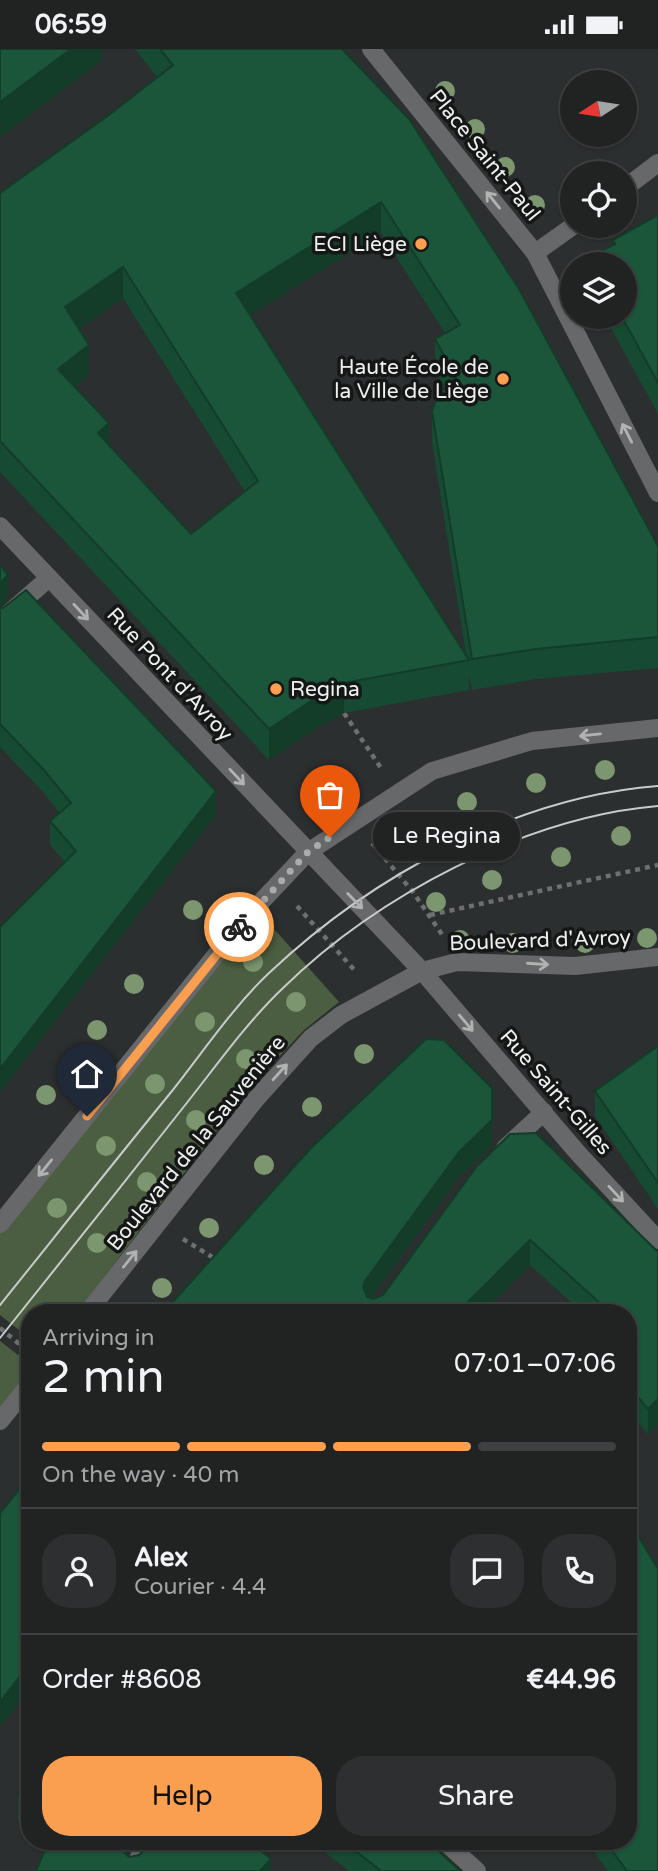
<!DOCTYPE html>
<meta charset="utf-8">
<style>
body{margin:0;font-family:"Varela Round",sans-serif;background:#2d2f30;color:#f1f3f6;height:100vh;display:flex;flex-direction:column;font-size:26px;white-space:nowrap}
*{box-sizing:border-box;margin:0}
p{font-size:23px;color:#a2a4a6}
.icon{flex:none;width:38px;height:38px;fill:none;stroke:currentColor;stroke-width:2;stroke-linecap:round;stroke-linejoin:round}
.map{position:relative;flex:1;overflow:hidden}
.panel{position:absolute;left:21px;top:1255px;width:616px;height:546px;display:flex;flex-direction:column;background:#212323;border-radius:28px;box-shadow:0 2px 5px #0004,0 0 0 2px #3e4041}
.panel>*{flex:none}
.needle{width:46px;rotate:258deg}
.controls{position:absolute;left:560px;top:21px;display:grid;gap:14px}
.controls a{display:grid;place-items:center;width:77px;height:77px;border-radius:50%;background:#212323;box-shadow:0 2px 5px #0004,0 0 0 2px #3e4041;font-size:35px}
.pin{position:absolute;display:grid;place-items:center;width:60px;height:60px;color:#fff;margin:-72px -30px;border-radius:50% 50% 50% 0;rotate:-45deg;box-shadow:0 0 7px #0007}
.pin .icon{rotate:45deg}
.courier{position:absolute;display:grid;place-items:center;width:70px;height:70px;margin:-35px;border:5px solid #fa9f4f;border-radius:50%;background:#fff;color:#222;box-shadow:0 2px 9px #0007}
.bubble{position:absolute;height:49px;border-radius:24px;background:#212323;box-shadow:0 2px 5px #0004,0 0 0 2px #3e4041;font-size:23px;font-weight:600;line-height:49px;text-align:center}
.summary em{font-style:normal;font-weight:600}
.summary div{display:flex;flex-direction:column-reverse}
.summary{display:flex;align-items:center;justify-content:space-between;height:119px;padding:0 21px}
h1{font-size:46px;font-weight:600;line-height:52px}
.bar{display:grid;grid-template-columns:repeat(4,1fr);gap:10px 7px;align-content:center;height:84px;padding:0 21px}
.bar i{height:9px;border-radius:5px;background:#3e4041}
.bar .current{background:#fa9f4f}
.bar p{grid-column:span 4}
.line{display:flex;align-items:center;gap:18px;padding:0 21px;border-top:2px solid #3e4041}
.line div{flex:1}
.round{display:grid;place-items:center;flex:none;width:74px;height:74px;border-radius:28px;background:#2d2f30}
.button{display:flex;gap:14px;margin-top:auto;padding:14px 21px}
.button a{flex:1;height:80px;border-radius:28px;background:#fa9f4f;color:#111;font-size:28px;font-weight:600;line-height:80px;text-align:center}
.button a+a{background:#2d2f30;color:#f1f3f6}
.status{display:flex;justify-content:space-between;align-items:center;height:49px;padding:0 35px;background:#212323;direction:ltr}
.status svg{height:19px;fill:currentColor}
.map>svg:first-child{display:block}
.green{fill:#4c5e41}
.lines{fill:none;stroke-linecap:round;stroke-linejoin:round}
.path{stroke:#6e7070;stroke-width:4.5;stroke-dasharray:5 5;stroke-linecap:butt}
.minor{stroke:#676869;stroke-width:18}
.tram{stroke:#c8cbcb;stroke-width:2}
.tree{fill:#7c966f}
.wall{fill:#174a32;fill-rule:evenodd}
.shaded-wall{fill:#133c29}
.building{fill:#1b563a;stroke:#133c29;stroke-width:2;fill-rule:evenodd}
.oneway{stroke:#b1b3b3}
.done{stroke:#aaacac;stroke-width:7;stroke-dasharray:0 12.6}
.route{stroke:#fa9f4f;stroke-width:9}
.poi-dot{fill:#fa9f4f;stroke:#151717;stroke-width:2.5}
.labels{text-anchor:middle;stroke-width:7;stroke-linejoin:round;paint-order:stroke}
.street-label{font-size:21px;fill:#eef0f0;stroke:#151717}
.poi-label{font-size:21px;fill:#eef0f0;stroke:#151717;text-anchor:end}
</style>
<div class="status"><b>06:59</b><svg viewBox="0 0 49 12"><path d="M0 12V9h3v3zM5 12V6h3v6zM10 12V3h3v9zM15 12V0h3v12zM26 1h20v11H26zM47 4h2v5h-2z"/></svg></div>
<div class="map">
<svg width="658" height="1822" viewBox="0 0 658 1822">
<rect width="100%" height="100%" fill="#2c2f2f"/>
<g class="green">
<polygon points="259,863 339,953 304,981 249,1040 77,1263 30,1264 19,1281 0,1266 0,1182"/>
<polygon points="0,1292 18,1306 30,1293 30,1322 0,1360"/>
</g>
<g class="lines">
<g class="path">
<polyline points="344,664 381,719"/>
<polyline points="372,794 413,843 443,887"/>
<polyline points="297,857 357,924"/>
<polyline points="430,866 658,816"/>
<polyline points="183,1190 217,1211"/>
<polyline points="0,1279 18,1294 30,1279"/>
</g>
<g class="minor">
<polyline points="371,0 535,204 658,444"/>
<polyline points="625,139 658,114"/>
<polyline points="535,204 573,177"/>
<polyline points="0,477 422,922 577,1103 658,1191"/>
<polyline points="0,572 49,529"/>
<polyline points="505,1099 544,1063"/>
<polyline points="0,1175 244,871 308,803 432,722 532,692 658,679"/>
<polyline points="87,1264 256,1050 311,989 341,966 422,922 457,913 575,917 658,908"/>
<polyline points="0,1372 30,1335"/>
<polyline points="444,1792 477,1822"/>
<polyline points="133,1822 146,1792"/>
</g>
<g class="tram">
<path d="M0,1256C57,1185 114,1113 172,1042C203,1003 233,958 269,924C372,827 515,748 658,737"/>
<path d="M0,1289C60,1214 119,1140 178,1065C212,1023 244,976 283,939C377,847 526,768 658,757"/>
</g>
</g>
<g class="tree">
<circle cx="445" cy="42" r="10"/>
<circle cx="475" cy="80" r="10"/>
<circle cx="505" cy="118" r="10"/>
<circle cx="535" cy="156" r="10"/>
<circle cx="605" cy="721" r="10"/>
<circle cx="536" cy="734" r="10"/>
<circle cx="467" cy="753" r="10"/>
<circle cx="621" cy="787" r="10"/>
<circle cx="405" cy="790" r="10"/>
<circle cx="561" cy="808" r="10"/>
<circle cx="492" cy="831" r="10"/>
<circle cx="436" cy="853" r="10"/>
<circle cx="193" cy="861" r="10"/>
<circle cx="647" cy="889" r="10"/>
<circle cx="460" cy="891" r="10"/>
<circle cx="513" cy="894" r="10"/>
<circle cx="585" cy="894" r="10"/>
<circle cx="253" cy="913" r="10"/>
<circle cx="134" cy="935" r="10"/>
<circle cx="296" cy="953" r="10"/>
<circle cx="205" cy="973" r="10"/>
<circle cx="97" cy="981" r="10"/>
<circle cx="364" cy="1005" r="10"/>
<circle cx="246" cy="1010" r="10"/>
<circle cx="155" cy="1035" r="10"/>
<circle cx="46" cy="1046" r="10"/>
<circle cx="312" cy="1058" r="10"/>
<circle cx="196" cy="1071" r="10"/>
<circle cx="106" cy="1097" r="10"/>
<circle cx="264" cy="1116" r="10"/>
<circle cx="147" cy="1133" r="10"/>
<circle cx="57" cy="1159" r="10"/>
<circle cx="209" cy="1179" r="10"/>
<circle cx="97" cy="1194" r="10"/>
<circle cx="162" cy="1239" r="10"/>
</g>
<g class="wall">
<path d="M135,0H342L658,497V619L536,630L472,641L469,626V641L344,664L321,676L269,711L0,423V144L109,66L157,28ZM381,184L445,284L435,290V320L445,339L432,362V393L466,605L250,266ZM123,249L245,443L191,485L109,395L74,338L89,326L79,280Z"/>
<polygon points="658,166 658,365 605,268 625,268 625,215 590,215 590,208 613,196 613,191"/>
<polygon points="0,559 216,766 65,813 50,796 50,772 60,764 43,743 0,698"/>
<polygon points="658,997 658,1160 595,1067 595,1042"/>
<polygon points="492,1096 459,1128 371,1249 373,1250 383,1246 477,1117 658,1203 658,1375 648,1385 628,1362 628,1264 583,1264 530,1216 482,1264 163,1264"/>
<polygon points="30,1427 30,1644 28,1642 0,1678"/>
<polygon points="30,1733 30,1777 18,1772 18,1747"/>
<polygon points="311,1792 428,1792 460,1822 349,1822"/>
<polygon points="586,1792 628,1792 658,1822 608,1822"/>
</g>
<g class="shaded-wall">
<polygon points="71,0 101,0 101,12 0,88 0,53"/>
<polygon points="381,153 381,184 236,275 236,244"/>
<polygon points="123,218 123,249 65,289 65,258"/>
<polygon points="89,296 89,326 58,351 58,320"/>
<polygon points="109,374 109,405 98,384"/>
<polygon points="8,526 8,549 0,558 0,534"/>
<polygon points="344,634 344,664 321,676 269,711 269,680 321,645"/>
<polygon points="216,742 216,766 0,1043 0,1020"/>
<polygon points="492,1071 492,1096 459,1128 365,1257 363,1238 365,1232 459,1103"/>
<polygon points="530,1191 530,1216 482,1264 457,1264"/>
<polygon points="658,1350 658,1375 648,1385 648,1360"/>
<polygon points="28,1617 28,1642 0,1678 0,1653"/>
<polygon points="123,1792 135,1792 122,1818"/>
<polygon points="271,1810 271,1822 260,1822"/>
</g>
<g class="building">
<polygon points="0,0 71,0 0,53"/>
<path d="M160,0H342L409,70L519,240L658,497V588L536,600L472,610L432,362L438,346L456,328L435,290L460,276L381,153L236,244L469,611L344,634L321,645L269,680L0,392V144L109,66L173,16ZM123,218L258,432L191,485L98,384L109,374L58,320L89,296L65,258Z"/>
<polygon points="658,166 658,334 622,268 625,268 625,215 594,215 590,208 615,195 613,191"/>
<polygon points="0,516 8,526 0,534"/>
<polygon points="26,541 216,742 0,1020 0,878 76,802 50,772 71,754 43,720 0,675 0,559 3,559"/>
<polygon points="426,990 444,991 492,1039 492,1071 459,1103 365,1232 363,1238 367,1248 373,1250 383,1246 477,1117 510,1085 536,1084 658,1203 658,1350 648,1360 628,1337 628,1305 638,1296 628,1286 628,1264 611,1264 530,1191 457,1264 163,1264 311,1099"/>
<polygon points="658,997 658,1134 595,1042"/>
<polygon points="30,1427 30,1619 28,1617 0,1653 0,1464"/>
<polygon points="628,1470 658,1520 658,1822 627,1822 605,1792 628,1792"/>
<polygon points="30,1733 30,1752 18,1747"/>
<polygon points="49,1792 123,1792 124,1803 129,1808 139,1806 143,1802 147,1792 249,1792 271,1810 260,1822 36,1822"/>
<polygon points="343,1792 428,1792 460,1822 381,1822"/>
</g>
<defs><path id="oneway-shaft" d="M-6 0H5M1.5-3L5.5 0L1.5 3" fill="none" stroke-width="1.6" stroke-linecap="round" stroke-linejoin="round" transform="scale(1.75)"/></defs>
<g class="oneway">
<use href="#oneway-shaft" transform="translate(493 151) rotate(-129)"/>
<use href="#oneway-shaft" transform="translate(627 384) rotate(-117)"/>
<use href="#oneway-shaft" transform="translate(81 563) rotate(47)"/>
<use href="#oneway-shaft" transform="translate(590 686) rotate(174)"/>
<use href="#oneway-shaft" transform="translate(237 728) rotate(47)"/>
<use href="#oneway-shaft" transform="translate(355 852) rotate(46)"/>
<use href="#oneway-shaft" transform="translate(538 915) rotate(4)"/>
<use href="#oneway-shaft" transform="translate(466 974) rotate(50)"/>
<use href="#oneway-shaft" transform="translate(280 1023) rotate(-48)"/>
<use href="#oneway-shaft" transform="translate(45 1119) rotate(129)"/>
<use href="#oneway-shaft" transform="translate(616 1145) rotate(47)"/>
<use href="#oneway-shaft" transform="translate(130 1210) rotate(-51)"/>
</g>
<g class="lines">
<polyline class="done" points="239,878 308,803 330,788"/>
<polyline class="route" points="87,1067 239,878"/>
</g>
<g class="poi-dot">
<circle cx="421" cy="195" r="7"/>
<circle cx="503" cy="330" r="7"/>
<circle cx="276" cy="640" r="7"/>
</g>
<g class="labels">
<g class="street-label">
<text transform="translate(485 106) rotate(51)" y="7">Place Saint-Paul</text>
<text transform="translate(170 625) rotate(47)" y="7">Rue Pont d'Avroy</text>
<text transform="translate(540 891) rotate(-2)" y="7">Boulevard d'Avroy</text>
<text transform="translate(556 1043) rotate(49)" y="7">Rue Saint-Gilles</text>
<text transform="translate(196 1094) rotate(-51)" y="7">Boulevard de la Sauvenière</text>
</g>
<g class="poi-label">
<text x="407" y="202">ECI Liège</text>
<text x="489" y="325">Haute École de<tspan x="489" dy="24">la Ville de Liège</tspan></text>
<text x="290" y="647" text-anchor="start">Regina</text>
</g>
</g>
</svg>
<div class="controls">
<a><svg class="needle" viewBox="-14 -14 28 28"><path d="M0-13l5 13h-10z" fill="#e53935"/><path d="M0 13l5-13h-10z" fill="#a2a4a6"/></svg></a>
<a><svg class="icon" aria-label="locate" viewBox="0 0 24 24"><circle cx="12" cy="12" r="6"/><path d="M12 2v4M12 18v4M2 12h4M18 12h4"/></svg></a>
<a><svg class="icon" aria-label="layers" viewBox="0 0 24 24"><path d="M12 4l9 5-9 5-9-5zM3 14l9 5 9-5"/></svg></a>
</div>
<div class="pin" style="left:330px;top:788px;background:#ea580c"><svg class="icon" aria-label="bag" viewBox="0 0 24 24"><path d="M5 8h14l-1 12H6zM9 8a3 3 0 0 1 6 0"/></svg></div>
<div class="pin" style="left:87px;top:1067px;background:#1f2937"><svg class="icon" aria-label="home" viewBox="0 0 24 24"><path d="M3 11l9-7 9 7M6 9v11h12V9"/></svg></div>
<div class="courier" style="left:239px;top:878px"><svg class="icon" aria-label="bike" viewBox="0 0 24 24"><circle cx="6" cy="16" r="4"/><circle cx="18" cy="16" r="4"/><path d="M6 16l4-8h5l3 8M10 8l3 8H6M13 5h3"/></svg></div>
<div class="bubble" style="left:373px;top:763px;width:147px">Le Regina</div>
<section class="panel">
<div class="summary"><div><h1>2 min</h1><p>Arriving in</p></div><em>07:01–07:06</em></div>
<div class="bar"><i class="current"></i><i class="current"></i><i class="current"></i><i></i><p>On the way · 40 m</p></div>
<div class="line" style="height:126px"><a class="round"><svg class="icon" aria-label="person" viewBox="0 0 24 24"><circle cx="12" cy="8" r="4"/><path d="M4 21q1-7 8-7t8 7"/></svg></a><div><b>Alex</b><p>Courier · 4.4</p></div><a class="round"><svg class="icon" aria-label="chat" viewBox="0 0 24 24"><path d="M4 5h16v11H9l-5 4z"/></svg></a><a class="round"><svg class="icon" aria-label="phone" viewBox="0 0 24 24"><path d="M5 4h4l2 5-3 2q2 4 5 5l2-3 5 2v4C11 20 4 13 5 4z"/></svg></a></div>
<div class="line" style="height:91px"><div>Order #8608</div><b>€44.96</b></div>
<div class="button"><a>Help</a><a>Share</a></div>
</section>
</div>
